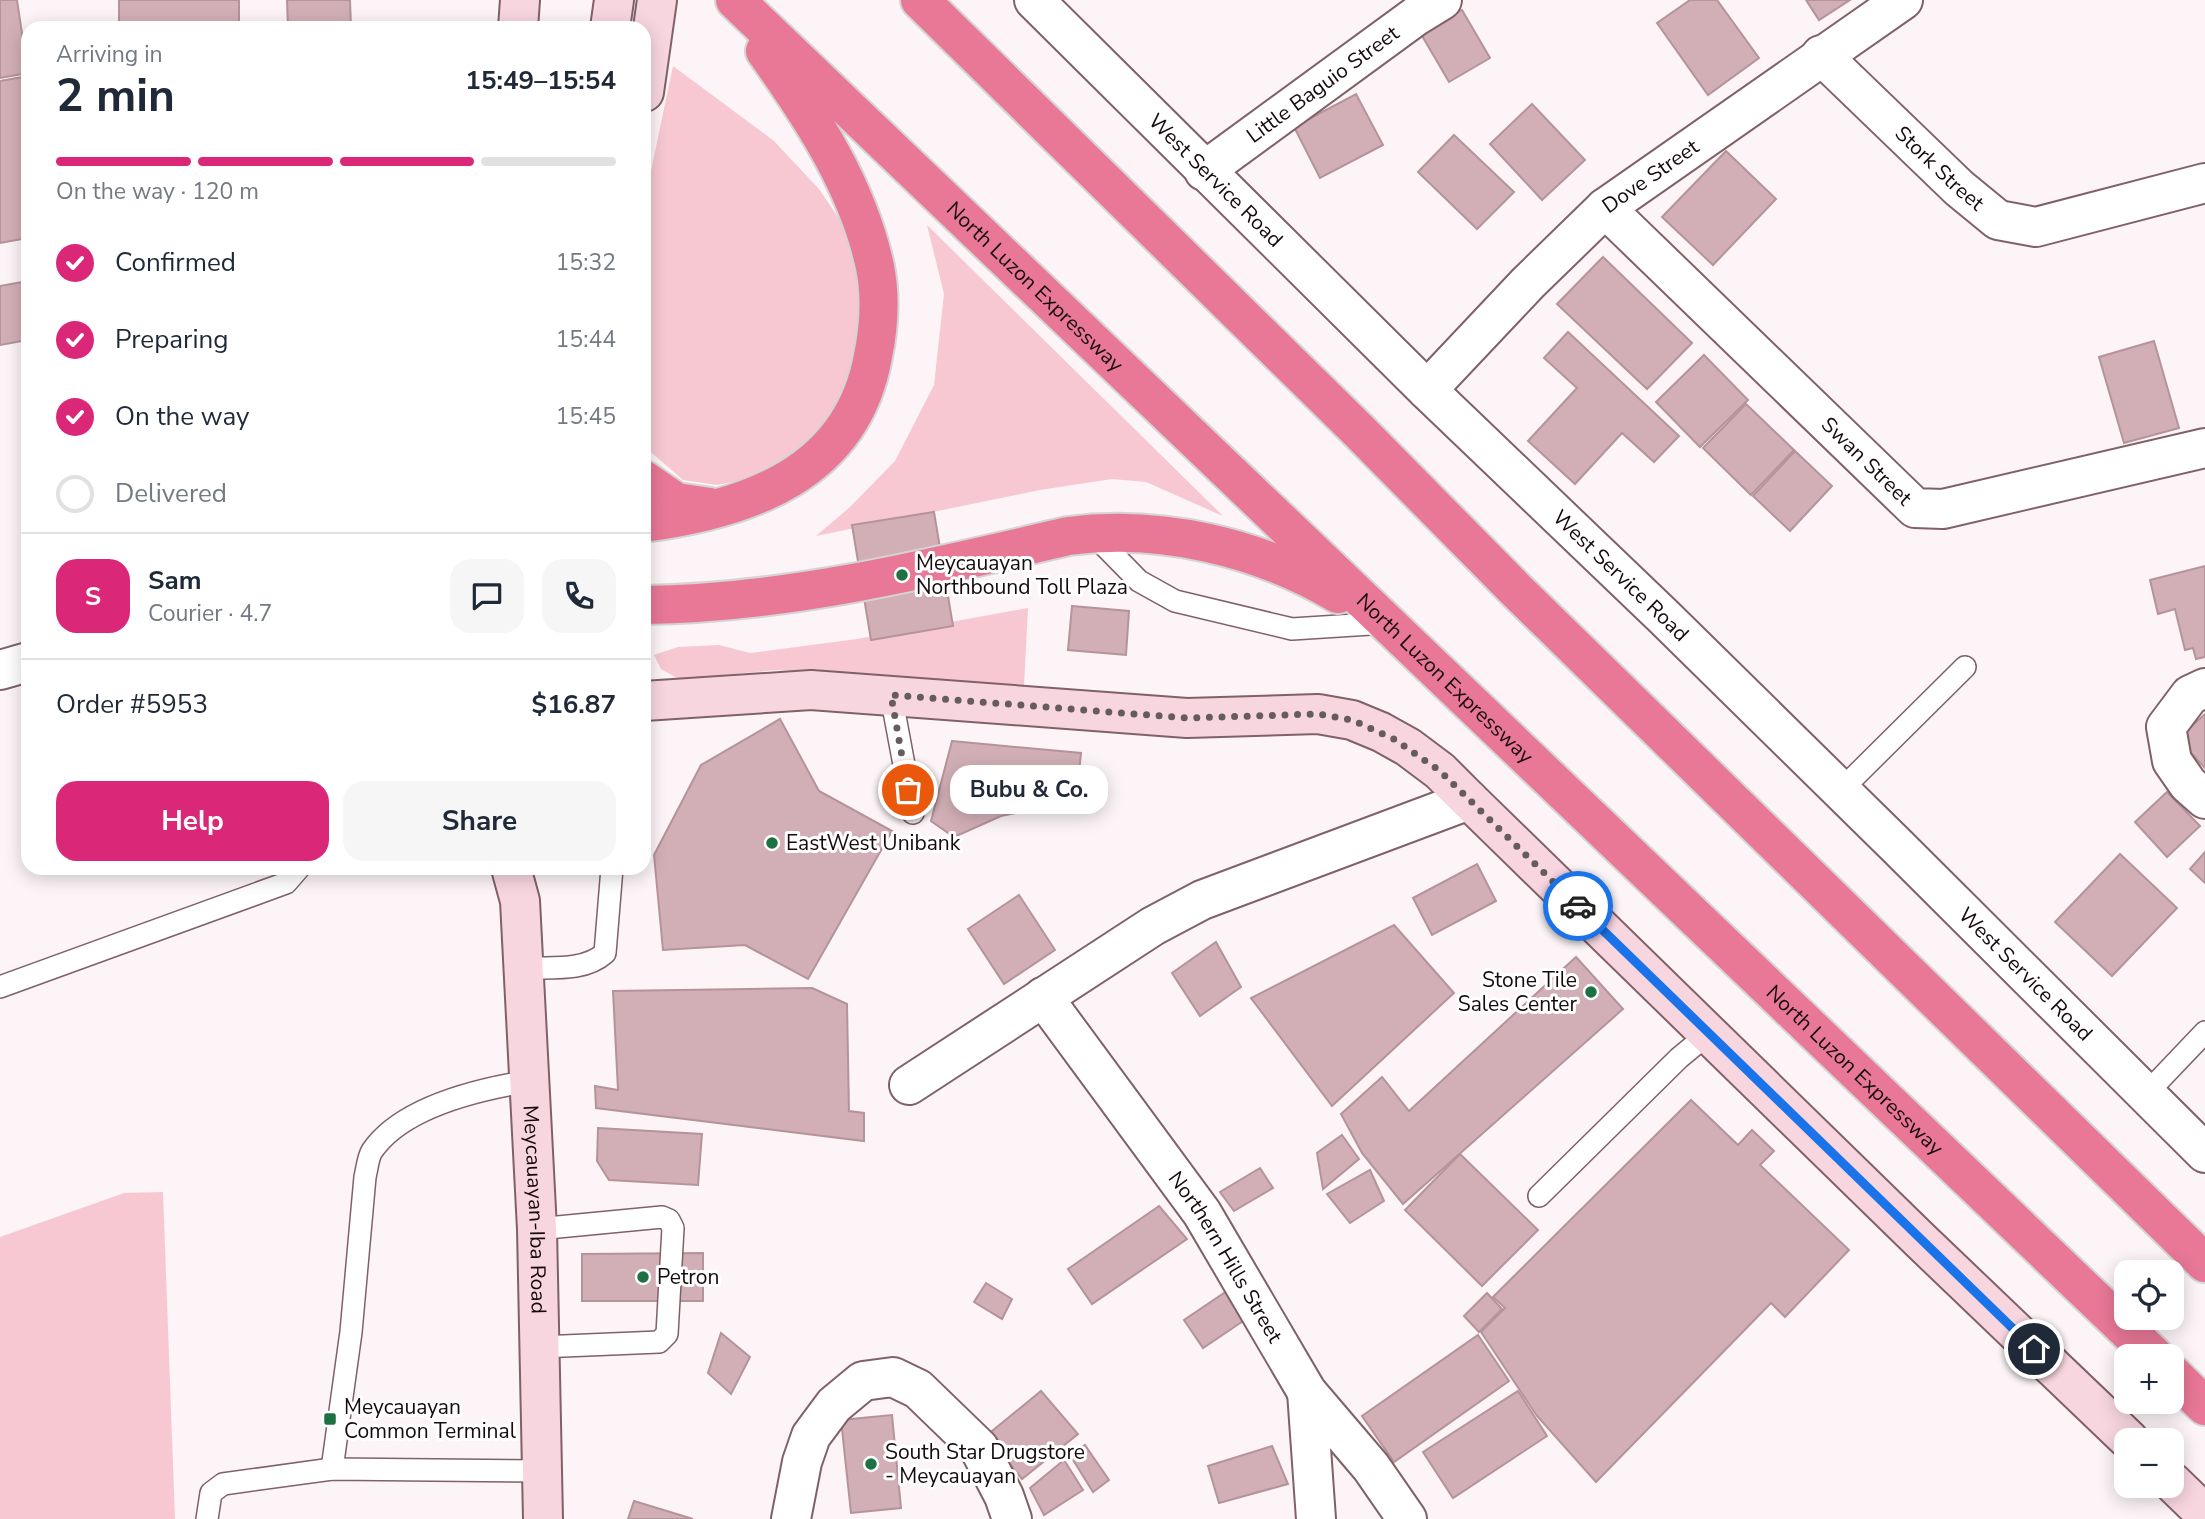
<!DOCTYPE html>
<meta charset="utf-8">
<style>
body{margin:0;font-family:"Nunito Sans",sans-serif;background:#f6f6f7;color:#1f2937;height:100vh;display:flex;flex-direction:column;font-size:26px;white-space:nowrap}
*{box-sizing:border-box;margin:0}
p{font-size:23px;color:#747a83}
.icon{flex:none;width:38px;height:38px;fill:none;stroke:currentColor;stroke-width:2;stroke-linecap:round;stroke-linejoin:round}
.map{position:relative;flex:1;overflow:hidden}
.drawer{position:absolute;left:21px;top:21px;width:630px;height:854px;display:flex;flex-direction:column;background:#fff;border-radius:21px;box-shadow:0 4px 18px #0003}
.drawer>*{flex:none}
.controls{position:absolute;left:2114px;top:1260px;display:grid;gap:14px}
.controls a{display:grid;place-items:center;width:70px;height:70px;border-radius:14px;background:#fff;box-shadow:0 4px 18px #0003;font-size:35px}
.pin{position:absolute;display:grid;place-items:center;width:60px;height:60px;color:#fff;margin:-30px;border:4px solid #fff;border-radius:50%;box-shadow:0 2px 7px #0007}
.courier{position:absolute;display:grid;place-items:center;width:70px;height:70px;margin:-35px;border:5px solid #1a73e8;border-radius:50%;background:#fff;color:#222;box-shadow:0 2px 9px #0007}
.bubble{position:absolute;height:49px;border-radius:21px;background:#fff;box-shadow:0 4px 18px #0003;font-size:23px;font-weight:700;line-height:49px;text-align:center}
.overview em{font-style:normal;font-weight:700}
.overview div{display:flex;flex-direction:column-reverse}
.overview{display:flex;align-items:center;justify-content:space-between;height:119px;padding:0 35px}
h1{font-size:46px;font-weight:700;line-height:52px}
.bar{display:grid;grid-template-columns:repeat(4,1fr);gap:10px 7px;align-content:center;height:84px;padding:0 35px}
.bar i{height:9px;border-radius:5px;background:#e0e1e3}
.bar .on{background:#db2777}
.bar p{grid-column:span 4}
.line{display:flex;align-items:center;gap:18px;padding:0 35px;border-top:2px solid #e0e1e3}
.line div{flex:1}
.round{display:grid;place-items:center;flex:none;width:74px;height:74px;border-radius:21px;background:#f6f6f7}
ol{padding:0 35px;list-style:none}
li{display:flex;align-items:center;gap:21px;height:77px}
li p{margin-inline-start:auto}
li .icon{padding:7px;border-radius:50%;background:#db2777;color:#fff;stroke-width:4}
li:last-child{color:#747a83}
li i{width:38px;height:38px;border:4px solid #e0e1e3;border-radius:50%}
.action{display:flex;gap:14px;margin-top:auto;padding:14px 35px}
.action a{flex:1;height:80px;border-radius:21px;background:#db2777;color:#fff;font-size:28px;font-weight:700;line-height:80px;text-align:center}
.action a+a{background:#f6f6f7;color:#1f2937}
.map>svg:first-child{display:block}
.green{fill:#f7c8d2}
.building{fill:#d2afb6;stroke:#b5939a;stroke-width:2}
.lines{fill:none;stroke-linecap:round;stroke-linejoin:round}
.service-casing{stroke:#806168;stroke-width:24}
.minor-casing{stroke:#806168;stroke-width:42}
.tertiary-casing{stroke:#806168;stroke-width:42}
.secondary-casing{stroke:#806168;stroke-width:42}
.motorway-casing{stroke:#d5d3d3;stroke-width:42}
.service{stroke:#fff;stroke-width:21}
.minor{stroke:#fff;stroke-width:38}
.tertiary{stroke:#fff;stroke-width:38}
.secondary{stroke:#f8d6e0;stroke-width:38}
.motorway{stroke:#e87896;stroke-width:38}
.done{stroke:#665c5f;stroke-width:7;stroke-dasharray:0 12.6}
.route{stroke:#1a73e8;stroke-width:9}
.poi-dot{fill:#1e7142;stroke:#fff;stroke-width:2.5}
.labels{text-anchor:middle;stroke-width:6;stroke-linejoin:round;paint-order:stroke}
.street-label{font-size:21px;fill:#160a0d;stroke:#fff}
.poi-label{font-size:21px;fill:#160a0d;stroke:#fff;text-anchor:start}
</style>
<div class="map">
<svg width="2205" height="1519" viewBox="0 0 2205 1519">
<rect width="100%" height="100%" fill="#fcf4f6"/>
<g class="green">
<polygon points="673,66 774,141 819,189 852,238 865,299 860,358 836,416 794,454 750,479 717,485 683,480 644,446 644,204"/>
<polygon points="927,225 1223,516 1146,482 1112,479 1040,490 816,536 850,507 895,461 934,385 944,294"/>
<polygon points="1028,608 1024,686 777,670 693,678 677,678 661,669 654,655 678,647 719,645 750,653 857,639"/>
<polygon points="163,1192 175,1519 0,1519 0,1237 124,1193"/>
</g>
<g class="building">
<polygon points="0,0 17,0 28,73 0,78"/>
<rect x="119" y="0" width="120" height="28"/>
<polygon points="287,0 350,0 351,28 288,28"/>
<polygon points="1690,0 1717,0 1759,58 1708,95 1657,23"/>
<polygon points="1806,0 1850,0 1819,20"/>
<polygon points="1462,10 1490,58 1449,82 1421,34"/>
<polygon points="28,76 28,238 0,243 0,81"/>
<polygon points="1356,94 1383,145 1320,178 1294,127"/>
<polygon points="1532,104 1585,160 1542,200 1490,144"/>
<polygon points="1454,135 1514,192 1477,229 1418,172"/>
<polygon points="1726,151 1776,199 1713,265 1662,217"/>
<polygon points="1603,257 1692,343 1647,389 1557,304"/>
<polygon points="28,281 28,340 0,345 0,286"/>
<polygon points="1568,332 1679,436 1654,462 1622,433 1575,484 1528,441 1577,388 1544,358"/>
<polygon points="2154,341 2179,428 2124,443 2099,357"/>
<polygon points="1704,355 1748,400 1700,447 1656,402"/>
<polygon points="1746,404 1794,450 1751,495 1703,448"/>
<polygon points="1795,451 1832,486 1790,531 1753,496"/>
<polygon points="934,512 953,626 871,640 852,525"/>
<polygon points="2205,566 2205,657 2196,659 2193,648 2185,650 2175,609 2158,614 2150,580"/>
<polygon points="1072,606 1129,611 1126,655 1068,650"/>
<polygon points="2205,714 2205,768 2178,739"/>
<polygon points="780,719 819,791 892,831 808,979 745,945 663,950 654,855 701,765"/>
<polygon points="952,741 1081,753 1076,800 1001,816 954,837 931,821"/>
<polygon points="2167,792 2200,826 2167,857 2135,822"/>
<polygon points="2205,852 2205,883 2190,869"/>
<polygon points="2120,854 2177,908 2112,976 2055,922"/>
<polygon points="1477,864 1496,901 1432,935 1413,898"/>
<polygon points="1019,895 1055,950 1004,984 968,929"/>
<polygon points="1394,925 1454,993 1332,1106 1251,998"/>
<polygon points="1216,942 1241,987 1200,1016 1172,973"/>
<polygon points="1576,957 1623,1009 1403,1204 1362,1153 1341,1114 1382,1077 1409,1111"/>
<polygon points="812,988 847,1004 849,1111 864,1113 864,1141 596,1108 595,1086 618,1090 613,991"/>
<polygon points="1691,1100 1738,1145 1752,1130 1774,1151 1760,1165 1849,1250 1785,1317 1771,1303 1596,1482 1537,1416 1481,1332 1505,1308 1493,1297"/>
<polygon points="598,1128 702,1134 698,1185 609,1180 597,1161"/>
<polygon points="1342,1135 1359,1159 1323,1189 1317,1153"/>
<polygon points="1460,1154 1538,1230 1482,1286 1405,1210"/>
<polygon points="1260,1168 1273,1188 1234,1211 1220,1192"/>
<polygon points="1370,1170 1384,1201 1350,1223 1327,1194"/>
<polygon points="1159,1206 1187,1239 1092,1304 1068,1269"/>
<polygon points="703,1253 703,1301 582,1301 582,1254"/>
<polygon points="986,1283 1012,1299 1002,1319 974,1302"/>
<polygon points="1230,1289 1249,1317 1203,1348 1184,1320"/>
<polygon points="1487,1293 1502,1309 1479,1332 1464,1316"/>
<polygon points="721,1333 750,1357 731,1394 708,1373"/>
<polygon points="1478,1335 1509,1381 1394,1462 1362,1416"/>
<polygon points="1041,1391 1078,1434 1022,1479 986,1436"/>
<polygon points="1518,1391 1547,1436 1453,1498 1423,1452"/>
<polygon points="892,1415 901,1508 851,1513 841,1420"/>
<polygon points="1085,1445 1109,1480 1093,1492 1070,1455"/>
<polygon points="1272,1446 1288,1484 1219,1503 1208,1466"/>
<polygon points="1064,1460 1083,1490 1044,1515 1030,1488"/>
<polygon points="634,1501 693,1519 628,1519"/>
</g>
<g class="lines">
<g class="service-casing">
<g id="service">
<polyline points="1092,533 1139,581 1175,601 1292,629 1386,623"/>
<polyline points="891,695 913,813"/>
<polyline points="1840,791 1965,667"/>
<path d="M524,968C551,967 584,972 605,953L612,868"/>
<polyline points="0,987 286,883 299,868"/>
<polyline points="2146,1094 2205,1032"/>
<polyline points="1539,1196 1679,1058 1708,1034"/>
<polyline points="537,1229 662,1217 669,1220 673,1228 667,1334 659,1342 540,1347"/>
<path d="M332,1469L351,1332L365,1177C367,1169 368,1157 372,1151C402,1107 480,1089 530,1081"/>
<polyline points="207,1519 211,1493 223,1484 332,1469 543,1471"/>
</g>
</g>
<g class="minor-casing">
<g id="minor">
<path id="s1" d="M1821,55L1959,188L1998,220L2036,227L2205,183"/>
<path id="s2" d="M1204,171L1416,16L1442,0"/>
<path id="s3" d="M1605,208L1915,508L1943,509L2205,448"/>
<path id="s4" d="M1427,390L1528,283L1605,208L1903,0"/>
<polyline points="0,670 28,662"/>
<polyline points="2205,688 2190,695 2166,727 2172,761 2188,784 2205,799"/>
<path id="s5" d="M1043,997L1202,1213L1307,1392L1371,1467L1407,1519"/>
<polyline points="909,1085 1153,926 1202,900 1469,800"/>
<polyline points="1307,1392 1316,1519"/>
<polyline points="791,1519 802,1462 811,1436 834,1405 863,1381 893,1377 918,1389 979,1448 1004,1496 1012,1519"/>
</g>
</g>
<g class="tertiary-casing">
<g id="tertiary">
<path id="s6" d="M1034,0L1427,390L1663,616L1898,847L2205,1153"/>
</g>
</g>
<g class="secondary-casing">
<g id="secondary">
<polyline points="518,28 520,0"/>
<polyline points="610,28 614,0"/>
<polyline points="644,92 657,0"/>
<polyline points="644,701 811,690 1187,718 1318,714 1352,720 1381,732 1408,747 1440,771 1469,800 1920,1240 2129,1440"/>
<path id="s7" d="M511,868L520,901L537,1229L543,1519"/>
<polyline points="2172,1482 2205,1514"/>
</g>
</g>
<g class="motorway-casing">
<g id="motorway">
<path id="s8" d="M735,0L2154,1356"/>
<polyline points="920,0 1360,432 1515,589 2205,1263"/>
<polyline points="644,480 676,502 710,507"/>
<path d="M644,523C748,509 852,474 873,356C879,327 881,297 875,267C858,187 812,117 765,51"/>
<path d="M644,605C789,603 928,569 1068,536C1161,524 1258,547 1338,594"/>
<polyline points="2172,1374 2205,1406"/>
</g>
</g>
<use href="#service" class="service"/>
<use href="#minor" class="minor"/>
<use href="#tertiary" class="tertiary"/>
<use href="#secondary" class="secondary"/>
<use href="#motorway" class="motorway"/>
</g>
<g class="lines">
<polyline class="done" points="908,790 891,695 1187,718 1318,714 1352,720 1394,739 1440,771 1578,906"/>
<polyline class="route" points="1578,906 2034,1349"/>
</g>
<g class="poi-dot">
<circle cx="902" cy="575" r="7"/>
<circle cx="772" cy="843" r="7"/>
<circle cx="1591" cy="992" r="7"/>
<circle cx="643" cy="1277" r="7"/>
<rect x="323" y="1412" width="14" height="14" rx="3.5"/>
<circle cx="871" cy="1464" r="7"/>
</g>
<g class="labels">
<g class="street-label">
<text dy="7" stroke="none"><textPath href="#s2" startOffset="147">Little Baguio Street</textPath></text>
<text dy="7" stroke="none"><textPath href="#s1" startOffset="164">Stork Street</textPath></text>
<text dy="7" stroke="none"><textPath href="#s4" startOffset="310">Dove Street</textPath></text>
<text dy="7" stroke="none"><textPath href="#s6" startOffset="256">West Service Road</textPath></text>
<text dy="7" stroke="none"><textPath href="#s8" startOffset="415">North Luzon Expressway</textPath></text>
<text dy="7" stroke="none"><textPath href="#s3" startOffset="364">Swan Street</textPath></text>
<text dy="7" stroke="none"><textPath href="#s6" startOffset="822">West Service Road</textPath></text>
<text dy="7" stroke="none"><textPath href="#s8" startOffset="982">North Luzon Expressway</textPath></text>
<text dy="7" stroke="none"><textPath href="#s6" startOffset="1390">West Service Road</textPath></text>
<text dy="7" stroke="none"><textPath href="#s8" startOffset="1549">North Luzon Expressway</textPath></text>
<text dy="7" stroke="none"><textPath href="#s7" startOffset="343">Meycauayan-Iba Road</textPath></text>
<text dy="7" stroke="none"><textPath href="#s5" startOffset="318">Northern Hills Street</textPath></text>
</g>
<g class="poi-label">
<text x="916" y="570">Meycauayan<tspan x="916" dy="24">Northbound Toll Plaza</tspan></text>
<text x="786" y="850">EastWest Unibank</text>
<text x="1577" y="987" text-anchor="end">Stone Tile<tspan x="1577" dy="24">Sales Center</tspan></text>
<text x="657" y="1284">Petron</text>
<text x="344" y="1414">Meycauayan<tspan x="344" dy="24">Common Terminal</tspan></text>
<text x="885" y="1459">South Star Drugstore<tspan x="885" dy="24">- Meycauayan</tspan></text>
</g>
</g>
</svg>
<div class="controls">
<a><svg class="icon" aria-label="locate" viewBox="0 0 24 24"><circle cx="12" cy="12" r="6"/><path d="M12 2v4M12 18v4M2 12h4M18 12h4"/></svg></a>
<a>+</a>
<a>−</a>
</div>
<div class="pin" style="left:908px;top:790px;background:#ea580c"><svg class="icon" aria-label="bag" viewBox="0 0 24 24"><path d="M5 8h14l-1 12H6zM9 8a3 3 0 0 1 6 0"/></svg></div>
<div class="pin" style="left:2034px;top:1349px;background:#1f2937"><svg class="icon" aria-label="home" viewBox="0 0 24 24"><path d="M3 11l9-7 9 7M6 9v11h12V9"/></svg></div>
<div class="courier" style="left:1578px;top:906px"><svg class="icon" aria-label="car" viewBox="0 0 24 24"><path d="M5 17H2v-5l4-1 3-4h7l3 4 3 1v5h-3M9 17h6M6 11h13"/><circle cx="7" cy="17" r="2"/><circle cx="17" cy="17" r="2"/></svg></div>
<div class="bubble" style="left:950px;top:765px;width:158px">Bubu &amp; Co.</div>
<section class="drawer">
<div class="overview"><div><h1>2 min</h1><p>Arriving in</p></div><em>15:49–15:54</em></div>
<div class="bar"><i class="on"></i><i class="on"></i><i class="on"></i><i></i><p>On the way · 120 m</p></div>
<ol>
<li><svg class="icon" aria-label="check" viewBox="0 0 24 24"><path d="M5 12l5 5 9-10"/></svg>Confirmed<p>15:32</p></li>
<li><svg class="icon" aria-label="check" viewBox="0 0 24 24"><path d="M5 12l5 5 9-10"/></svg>Preparing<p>15:44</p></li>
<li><svg class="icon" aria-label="check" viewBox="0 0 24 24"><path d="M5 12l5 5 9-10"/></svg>On the way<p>15:45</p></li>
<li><i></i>Delivered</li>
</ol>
<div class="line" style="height:126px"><b class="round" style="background:#db2777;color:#fff">S</b><div><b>Sam</b><p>Courier · 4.7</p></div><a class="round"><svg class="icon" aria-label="chat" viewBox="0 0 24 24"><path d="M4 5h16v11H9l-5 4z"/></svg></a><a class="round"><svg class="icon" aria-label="phone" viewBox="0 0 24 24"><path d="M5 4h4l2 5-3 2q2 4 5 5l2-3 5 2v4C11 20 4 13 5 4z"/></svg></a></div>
<div class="line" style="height:91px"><div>Order #5953</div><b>$16.87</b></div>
<div class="action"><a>Help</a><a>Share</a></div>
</section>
</div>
